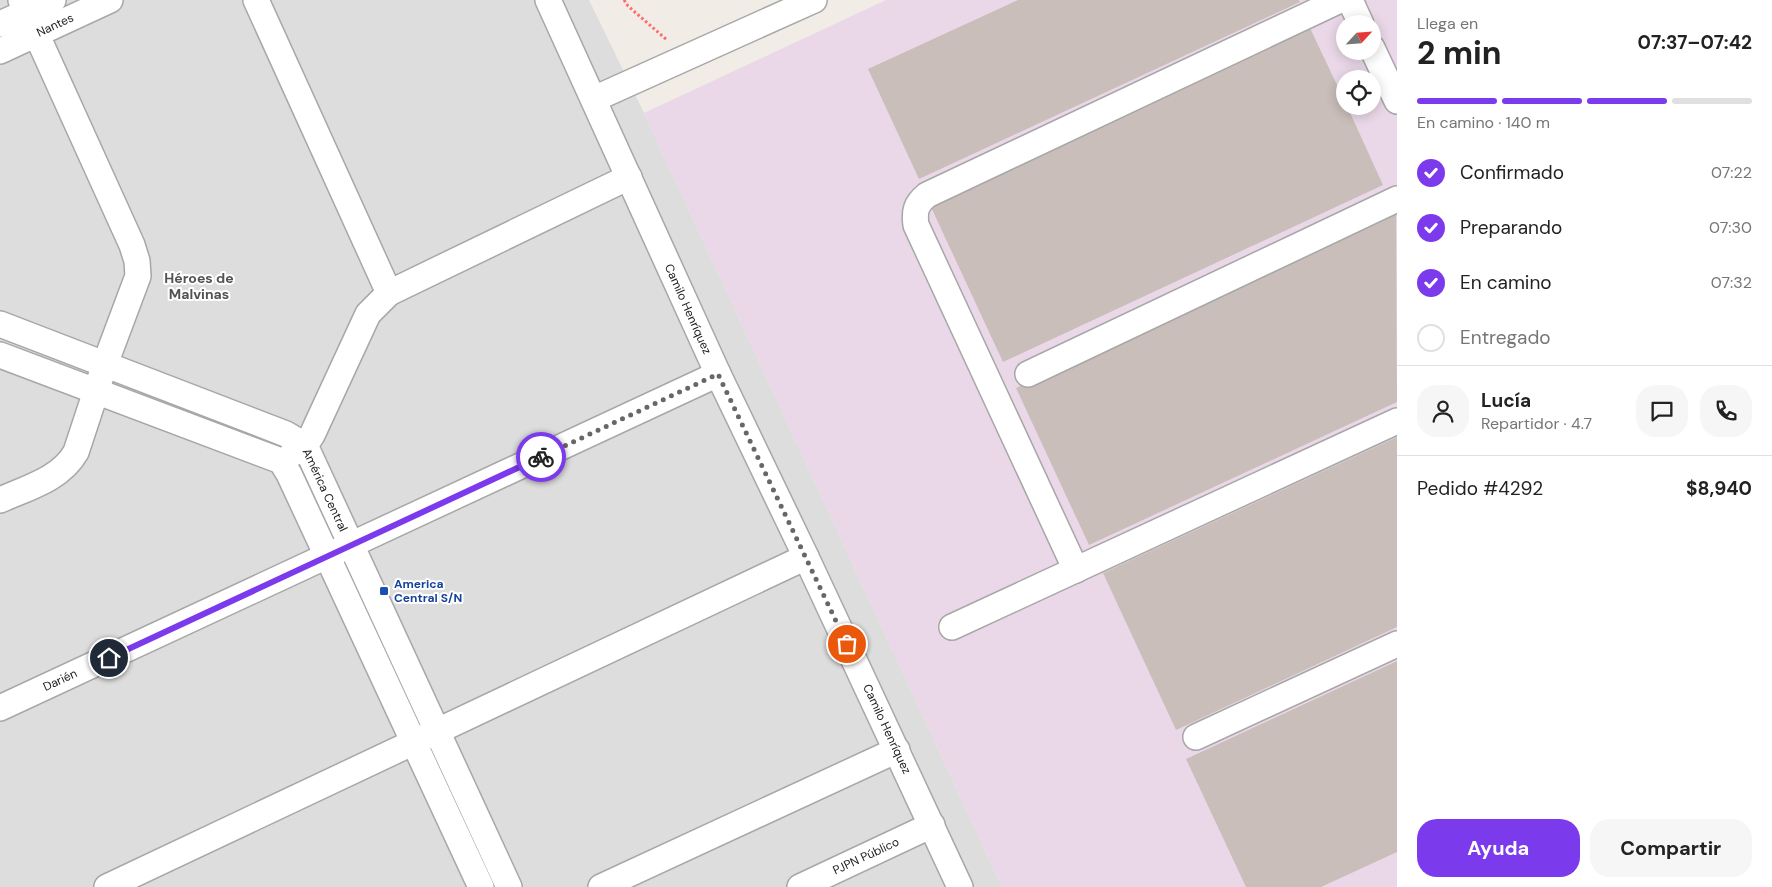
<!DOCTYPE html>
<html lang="es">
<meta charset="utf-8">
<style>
body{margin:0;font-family:"DM Sans",sans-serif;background:#f6f6f6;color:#222;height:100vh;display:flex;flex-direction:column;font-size:19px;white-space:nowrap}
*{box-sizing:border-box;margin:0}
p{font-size:16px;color:#767676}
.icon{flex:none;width:28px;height:28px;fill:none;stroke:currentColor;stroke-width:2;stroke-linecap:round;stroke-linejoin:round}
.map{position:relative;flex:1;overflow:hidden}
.details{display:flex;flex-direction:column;background:#fff;width:375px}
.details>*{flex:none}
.needle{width:32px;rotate:64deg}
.buttons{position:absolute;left:1336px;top:15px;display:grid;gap:10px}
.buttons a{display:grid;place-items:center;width:45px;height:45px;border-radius:50%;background:#fff;box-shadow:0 2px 12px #0003;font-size:25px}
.pin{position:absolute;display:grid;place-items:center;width:42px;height:42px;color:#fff;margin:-21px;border:2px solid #fff;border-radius:50%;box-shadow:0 1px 5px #0007}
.courier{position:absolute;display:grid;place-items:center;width:50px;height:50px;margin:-25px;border:4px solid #7c3aed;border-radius:50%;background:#fff;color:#222;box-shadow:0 1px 6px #0007}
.headline em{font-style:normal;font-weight:700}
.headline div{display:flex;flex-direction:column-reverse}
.headline{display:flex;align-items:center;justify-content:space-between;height:85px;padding:0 20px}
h1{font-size:32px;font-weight:700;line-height:38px}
.bar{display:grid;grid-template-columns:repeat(4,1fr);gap:8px 5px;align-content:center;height:60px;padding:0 20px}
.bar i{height:6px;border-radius:4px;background:#e0e0e0}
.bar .active{background:#7c3aed}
.bar p{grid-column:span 4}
.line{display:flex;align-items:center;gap:12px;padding:0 20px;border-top:1px solid #e0e0e0}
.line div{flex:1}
.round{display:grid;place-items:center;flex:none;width:52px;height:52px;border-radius:20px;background:#f6f6f6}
ol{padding:0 20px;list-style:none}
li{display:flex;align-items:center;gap:15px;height:55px}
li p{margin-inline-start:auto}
li .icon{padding:5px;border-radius:50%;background:#7c3aed;color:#fff;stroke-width:4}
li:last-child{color:#767676}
li i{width:28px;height:28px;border:2px solid #e0e0e0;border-radius:50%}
.primary-button{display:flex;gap:10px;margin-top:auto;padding:10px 20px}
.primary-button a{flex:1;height:58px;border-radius:20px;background:#7c3aed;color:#fff;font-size:20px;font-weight:700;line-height:58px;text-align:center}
.primary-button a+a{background:#f6f6f6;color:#222}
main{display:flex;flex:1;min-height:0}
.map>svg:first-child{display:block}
.residential{fill:#dedddd}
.industrial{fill:#ead8e8;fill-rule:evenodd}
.building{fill:#c9beb9}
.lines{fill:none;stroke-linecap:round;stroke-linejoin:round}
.minor-casing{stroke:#a7a7a7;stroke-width:28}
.path{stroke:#fd6c6b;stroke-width:3;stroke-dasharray:2.5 2.5;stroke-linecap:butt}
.minor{stroke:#fff;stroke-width:25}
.done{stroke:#696765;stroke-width:5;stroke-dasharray:0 9}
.route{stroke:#7c3aed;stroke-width:6}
.transit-dot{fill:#1a4fb4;stroke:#fff;stroke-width:2}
.labels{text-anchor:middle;stroke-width:4;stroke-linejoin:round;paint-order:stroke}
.street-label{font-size:12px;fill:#202020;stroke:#fff}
.transit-label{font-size:12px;font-weight:bold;fill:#164399;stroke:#fff;text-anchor:start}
.neighbourhood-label{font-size:14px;font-weight:bold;fill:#535353;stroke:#fff}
</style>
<main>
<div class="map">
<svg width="1397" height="887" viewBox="0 0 1397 887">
<rect width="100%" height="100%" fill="#f1ece6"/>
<polygon class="residential" points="0,0 589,0 644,113 1002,887 0,887"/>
<path class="industrial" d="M886,0H1397V887H1002L644,113ZM1345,24H1372V51H1345ZM1345,79H1372V106H1345Z"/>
<g class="building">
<polygon points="1018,0 1299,0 1300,2 919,179 868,69"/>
<polygon points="1310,28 1345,102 1345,106 1347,106 1383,185 1003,362 930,205"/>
<polygon points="1396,212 1397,402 1089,545 1016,388"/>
<polygon points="1397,437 1397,627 1176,730 1103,573"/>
<polygon points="1397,661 1397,852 1321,887 1246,887 1186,759"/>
</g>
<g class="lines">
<g class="minor-casing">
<g id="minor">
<polyline points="256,0 389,293"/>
<polyline points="548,0 718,374 806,557 960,887"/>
<polyline points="1350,0 1361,24"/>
<polyline points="0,24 53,0"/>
<polyline points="1372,48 1397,101"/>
<polyline points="0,51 110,0"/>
<polyline points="594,99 814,0"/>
<polyline points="0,324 286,434 305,445 509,887"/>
<polyline points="0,355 281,461 289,474 481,887"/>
<polyline points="1028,374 1397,199"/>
<polyline points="292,454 305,445 312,435 368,314 389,293 629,177"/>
<path d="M0,500C27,488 61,479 76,452L105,364L138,276L137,261L132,245L21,0"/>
<path d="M1076,570L916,225C914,211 916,204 927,195L1340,0"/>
<polyline points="952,627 1397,421"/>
<polyline points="0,708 718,374"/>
<polyline points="1196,737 1397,644"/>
<polyline points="107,887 806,557"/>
<polyline points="601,887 897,750"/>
<polyline points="800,887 932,825"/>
</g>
</g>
<polyline class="path" points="624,0 628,6 667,40"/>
<use href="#minor" class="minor"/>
</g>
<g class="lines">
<polyline class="done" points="541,457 718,374 847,644"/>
<polyline class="route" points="109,658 541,457"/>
</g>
<rect class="transit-dot" x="379" y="586" width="10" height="10" rx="2.5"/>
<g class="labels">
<g class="street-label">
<text transform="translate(55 25) rotate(-25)" y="4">Nantes</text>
<text transform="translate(688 309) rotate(66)" y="4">Camilo Henríquez</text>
<text transform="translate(325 490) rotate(65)" y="4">América Central</text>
<text transform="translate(60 680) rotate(-25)" y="4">Darién</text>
<text transform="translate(887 729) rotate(65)" y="4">Camilo Henríquez</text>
<text transform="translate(866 856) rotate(-25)" y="4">PJPN Público</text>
</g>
<g class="transit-label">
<text x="394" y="588">America<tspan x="394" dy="14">Central S/N</tspan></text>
</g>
<g class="neighbourhood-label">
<text x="199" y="283">Héroes de<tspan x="199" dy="16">Malvinas</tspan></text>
</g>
</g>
</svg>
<div class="buttons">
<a><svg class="needle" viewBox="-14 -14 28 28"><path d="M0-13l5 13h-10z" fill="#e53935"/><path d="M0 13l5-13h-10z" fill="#767676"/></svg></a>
<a><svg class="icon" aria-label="locate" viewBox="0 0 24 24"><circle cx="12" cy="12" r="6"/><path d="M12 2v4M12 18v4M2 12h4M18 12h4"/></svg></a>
</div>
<div class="pin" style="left:847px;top:644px;background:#ea580c"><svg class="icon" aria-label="bag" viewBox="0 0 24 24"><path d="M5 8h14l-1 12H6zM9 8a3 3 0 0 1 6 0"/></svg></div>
<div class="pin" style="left:109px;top:658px;background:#1f2937"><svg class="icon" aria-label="home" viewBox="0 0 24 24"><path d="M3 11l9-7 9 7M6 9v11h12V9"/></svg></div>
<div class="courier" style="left:541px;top:457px"><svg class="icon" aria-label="bike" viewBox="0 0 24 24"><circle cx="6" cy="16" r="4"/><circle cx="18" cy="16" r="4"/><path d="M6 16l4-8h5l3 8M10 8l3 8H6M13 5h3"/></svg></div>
</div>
<section class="details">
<div class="headline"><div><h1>2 min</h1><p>Llega en</p></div><em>07:37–07:42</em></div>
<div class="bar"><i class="active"></i><i class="active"></i><i class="active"></i><i></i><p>En camino · 140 m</p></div>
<ol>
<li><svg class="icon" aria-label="check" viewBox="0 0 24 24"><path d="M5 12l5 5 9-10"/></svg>Confirmado<p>07:22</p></li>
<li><svg class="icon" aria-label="check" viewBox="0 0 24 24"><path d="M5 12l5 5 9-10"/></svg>Preparando<p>07:30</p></li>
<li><svg class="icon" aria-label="check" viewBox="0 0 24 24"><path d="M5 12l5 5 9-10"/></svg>En camino<p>07:32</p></li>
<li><i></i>Entregado</li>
</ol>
<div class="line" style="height:90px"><a class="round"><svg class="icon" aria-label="person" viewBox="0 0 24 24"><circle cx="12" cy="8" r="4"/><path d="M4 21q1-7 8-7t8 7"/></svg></a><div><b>Lucía</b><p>Repartidor · 4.7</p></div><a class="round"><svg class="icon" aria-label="chat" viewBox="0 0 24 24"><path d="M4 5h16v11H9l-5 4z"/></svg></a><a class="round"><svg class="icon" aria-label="phone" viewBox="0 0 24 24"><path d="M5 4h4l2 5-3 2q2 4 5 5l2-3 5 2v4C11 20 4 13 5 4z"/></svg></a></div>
<div class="line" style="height:65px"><div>Pedido #4292</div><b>$8,940</b></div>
<div class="primary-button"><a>Ayuda</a><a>Compartir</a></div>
</section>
</main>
